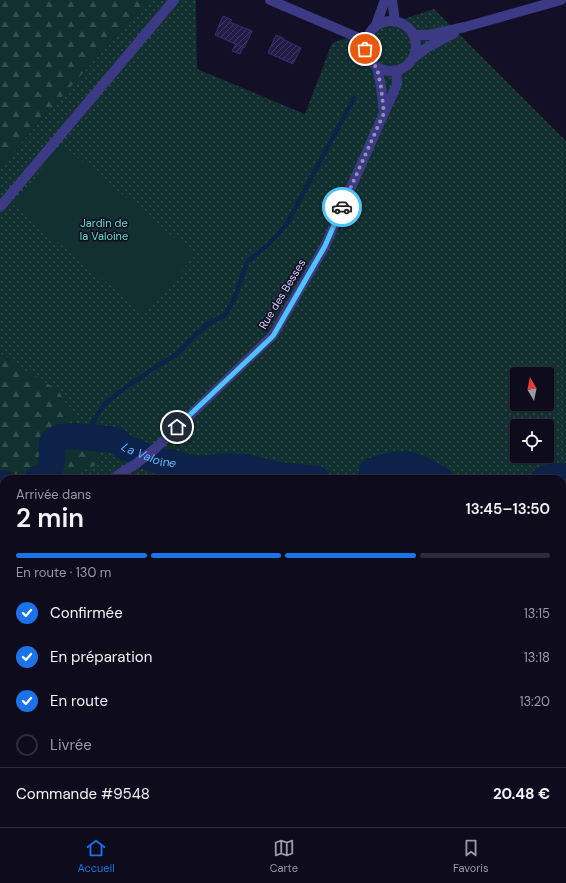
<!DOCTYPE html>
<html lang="fr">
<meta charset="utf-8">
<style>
body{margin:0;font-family:"DM Sans",sans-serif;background:#1c1929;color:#f1f3f6;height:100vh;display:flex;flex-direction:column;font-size:15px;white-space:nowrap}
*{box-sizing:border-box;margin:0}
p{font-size:13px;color:#9b9ba3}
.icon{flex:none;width:22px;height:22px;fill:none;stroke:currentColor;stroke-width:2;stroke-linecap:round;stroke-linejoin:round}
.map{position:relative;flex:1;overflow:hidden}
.side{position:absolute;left:0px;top:475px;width:566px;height:352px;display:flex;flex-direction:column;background:#0e0b1c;border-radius:12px 12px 0 0;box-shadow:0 1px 3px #0004,0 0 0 1px #2e2b3b}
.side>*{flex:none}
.needle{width:26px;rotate:350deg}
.fabs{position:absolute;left:510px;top:367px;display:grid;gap:8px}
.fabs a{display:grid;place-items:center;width:44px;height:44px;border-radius:4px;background:#0e0b1c;box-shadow:0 1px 3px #0004,0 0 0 1px #2e2b3b;font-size:20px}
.pin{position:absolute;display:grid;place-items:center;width:34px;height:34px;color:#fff;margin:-17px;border:2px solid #fff;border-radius:50%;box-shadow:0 1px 4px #0007}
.courier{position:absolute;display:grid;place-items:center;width:40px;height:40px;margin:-20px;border:3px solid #4fc3f7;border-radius:50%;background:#fff;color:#222;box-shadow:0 1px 5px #0007}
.head em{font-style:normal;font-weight:600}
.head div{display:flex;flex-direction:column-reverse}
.head{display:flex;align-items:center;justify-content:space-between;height:68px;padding:0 16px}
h1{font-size:26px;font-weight:600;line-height:30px}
.bar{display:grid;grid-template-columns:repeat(4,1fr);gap:6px 4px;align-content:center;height:48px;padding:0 16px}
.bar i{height:5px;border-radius:3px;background:#2e2b3b}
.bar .on{background:#1a73e8}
.bar p{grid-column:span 4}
.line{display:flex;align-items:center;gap:10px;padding:0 16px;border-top:1px solid #2e2b3b}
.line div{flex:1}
ol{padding:0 16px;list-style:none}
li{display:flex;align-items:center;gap:12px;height:44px}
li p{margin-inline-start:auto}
li .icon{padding:4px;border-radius:50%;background:#1a73e8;color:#fff;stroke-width:4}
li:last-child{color:#9b9ba3}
li i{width:22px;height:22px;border:2px solid #2e2b3b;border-radius:50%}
.dock{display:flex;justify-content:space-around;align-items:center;height:56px;border-top:1px solid #2e2b3b;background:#0e0b1c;font-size:11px;color:#9b9ba3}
.dock a{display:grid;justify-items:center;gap:2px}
.dock .on{color:#1a73e8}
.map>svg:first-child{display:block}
.grass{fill:url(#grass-dots);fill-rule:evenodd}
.forest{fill:url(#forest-firs)}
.garden{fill:#12302f}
.water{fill:url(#water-waves)}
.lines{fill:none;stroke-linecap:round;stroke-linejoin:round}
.stream{stroke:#0c2248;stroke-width:4.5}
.river{stroke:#0c2248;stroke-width:26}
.building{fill:url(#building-hatch);stroke:#3b2d73}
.minor{stroke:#3d3a85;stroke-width:10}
.done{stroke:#948fb3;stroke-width:4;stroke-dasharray:0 7.2}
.route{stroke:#4fc3f7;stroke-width:5}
.labels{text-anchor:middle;stroke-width:3.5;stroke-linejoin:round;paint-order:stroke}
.park-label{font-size:11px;fill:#5fe0c0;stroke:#130f26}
.street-label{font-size:11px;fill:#d9d4ff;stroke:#130f26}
.water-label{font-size:12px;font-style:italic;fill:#62b6ff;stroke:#130f26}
</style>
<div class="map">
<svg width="566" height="827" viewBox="0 0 566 827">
<defs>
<pattern id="grass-dots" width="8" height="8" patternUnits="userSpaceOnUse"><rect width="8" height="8" fill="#12302f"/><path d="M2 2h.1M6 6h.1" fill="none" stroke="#344d4e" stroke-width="1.8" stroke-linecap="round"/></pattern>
<pattern id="forest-firs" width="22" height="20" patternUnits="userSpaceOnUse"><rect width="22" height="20" fill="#12302f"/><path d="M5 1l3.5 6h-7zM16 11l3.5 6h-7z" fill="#344d4e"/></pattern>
<pattern id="water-waves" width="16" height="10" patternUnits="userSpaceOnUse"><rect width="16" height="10" fill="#0c2248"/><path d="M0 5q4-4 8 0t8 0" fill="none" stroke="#2f4163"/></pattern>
<pattern id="building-hatch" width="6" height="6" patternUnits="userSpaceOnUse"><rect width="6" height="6" fill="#241b47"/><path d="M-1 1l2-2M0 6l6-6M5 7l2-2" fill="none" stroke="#433b63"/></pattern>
</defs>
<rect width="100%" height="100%" fill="#130f26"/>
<path class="grass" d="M148,0H196L197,69L305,114L332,43L434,9L566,141V827H0V504L4,502V823H562V479H62L101,463L8,359L0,353V166ZM517,374H547V404H517ZM517,426H547V456H517Z"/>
<g class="forest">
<polygon points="0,0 148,0 0,166"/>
<polygon points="0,353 8,360 58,390 101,463 62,479 4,479 4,502 0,504"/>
</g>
<polygon class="garden" points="62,145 195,255 145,314 13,205"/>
<g class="water">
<path d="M61,426H68L67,430L68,432L73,430L91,435L121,434H123L125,438C101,442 74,429 52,442C51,449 53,463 52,468C47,483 27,479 15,479C33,478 47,477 46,455C46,452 47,452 46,449C45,444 42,439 46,434C48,431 57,432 61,426Z"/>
<polygon points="167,454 199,465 230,459 241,459 275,468 290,470 302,473 319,471 334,479 317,479 279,475 244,467 223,466 205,469 186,467 170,462 161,462 163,458"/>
<path d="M410,459L426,464L458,479H440L413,466L396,465L373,471V479H366C362,458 396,460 410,459Z"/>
</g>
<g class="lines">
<g class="stream">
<polyline points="91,435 93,422 104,405 119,392 154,368 177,354 195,335 208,324 225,315 236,295 247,262 270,243 286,225 354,98"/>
<polyline points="345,827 346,823"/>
</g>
<g class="river">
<path id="s1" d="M37,479C40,478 44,477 46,476C54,470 51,452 52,442L60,437L73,436L116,440L126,448L161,462H170L186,467L205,469L223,466L244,467L279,475L317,479"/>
<path d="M373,479L372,471C384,466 401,462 414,466C422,469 431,475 440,479"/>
<polyline points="544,479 558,476 566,477"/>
<polyline points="0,484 4,483"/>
</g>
</g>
<g class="building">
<polygon points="223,16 232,20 230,22 252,31 244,48 215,35"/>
<polygon points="276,35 283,38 283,39 301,48 293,64 268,53"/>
<polygon points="236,44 243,47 240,54 232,51"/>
</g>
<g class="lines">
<g class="minor">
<polyline points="270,0 366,41"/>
<polyline points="392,0 395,21"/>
<circle cx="391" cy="46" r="25"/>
<polyline points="376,25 385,0"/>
<polyline points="414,35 429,35 465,27 561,0"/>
<polyline points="413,58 428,47 454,33"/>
<polyline points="377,67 381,87 384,113"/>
<polyline points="0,207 174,0"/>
<polyline points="112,479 137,463 156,448 273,335 325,246 397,84 396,71"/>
<polyline points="0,544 4,542"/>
</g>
</g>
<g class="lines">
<polyline class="done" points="342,207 384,113 381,87 377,68 371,62 367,56 365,49"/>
<polyline class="route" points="177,427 273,336 325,246 342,207"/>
</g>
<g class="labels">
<g class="park-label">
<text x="104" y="227">Jardin de<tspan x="104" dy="13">la Valoine</tspan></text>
</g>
<g class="street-label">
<text transform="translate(282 294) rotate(-59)" y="4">Rue des Besses</text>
</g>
<g class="water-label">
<text dy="4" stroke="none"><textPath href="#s1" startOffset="148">La Valoine</textPath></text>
</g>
</g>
</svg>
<div class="fabs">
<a><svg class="needle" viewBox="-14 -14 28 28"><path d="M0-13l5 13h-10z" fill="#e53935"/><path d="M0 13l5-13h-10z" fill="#9b9ba3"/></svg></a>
<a><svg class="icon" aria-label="locate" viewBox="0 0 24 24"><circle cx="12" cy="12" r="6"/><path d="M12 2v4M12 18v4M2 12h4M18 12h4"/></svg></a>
</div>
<div class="pin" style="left:365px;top:49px;background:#ea580c"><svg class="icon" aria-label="bag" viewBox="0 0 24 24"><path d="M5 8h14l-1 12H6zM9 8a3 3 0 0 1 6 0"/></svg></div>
<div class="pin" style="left:177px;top:427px;background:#1f2937"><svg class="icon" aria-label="home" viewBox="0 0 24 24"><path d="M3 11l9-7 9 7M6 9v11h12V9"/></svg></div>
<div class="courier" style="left:342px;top:207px"><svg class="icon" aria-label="car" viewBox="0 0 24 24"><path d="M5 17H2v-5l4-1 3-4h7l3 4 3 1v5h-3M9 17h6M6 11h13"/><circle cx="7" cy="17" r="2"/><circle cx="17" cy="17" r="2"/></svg></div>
<section class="side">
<div class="head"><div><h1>2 min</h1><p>Arrivée dans</p></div><em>13:45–13:50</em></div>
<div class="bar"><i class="on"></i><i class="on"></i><i class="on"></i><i></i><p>En route · 130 m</p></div>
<ol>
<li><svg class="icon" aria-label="check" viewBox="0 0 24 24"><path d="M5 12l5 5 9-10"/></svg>Confirmée<p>13:15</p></li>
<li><svg class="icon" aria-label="check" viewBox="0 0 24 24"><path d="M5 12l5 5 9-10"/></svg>En préparation<p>13:18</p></li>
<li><svg class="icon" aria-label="check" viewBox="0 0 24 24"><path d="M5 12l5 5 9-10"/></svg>En route<p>13:20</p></li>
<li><i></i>Livrée</li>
</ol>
<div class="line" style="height:52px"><div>Commande #9548</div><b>20.48 €</b></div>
</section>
</div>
<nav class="dock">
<a class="on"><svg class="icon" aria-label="home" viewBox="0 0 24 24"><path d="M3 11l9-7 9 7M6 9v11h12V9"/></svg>Accueil</a>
<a><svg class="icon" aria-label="map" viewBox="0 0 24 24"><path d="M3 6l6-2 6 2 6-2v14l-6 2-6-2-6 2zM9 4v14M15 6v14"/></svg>Carte</a>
<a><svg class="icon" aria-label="saved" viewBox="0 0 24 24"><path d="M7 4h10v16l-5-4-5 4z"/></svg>Favoris</a>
</nav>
